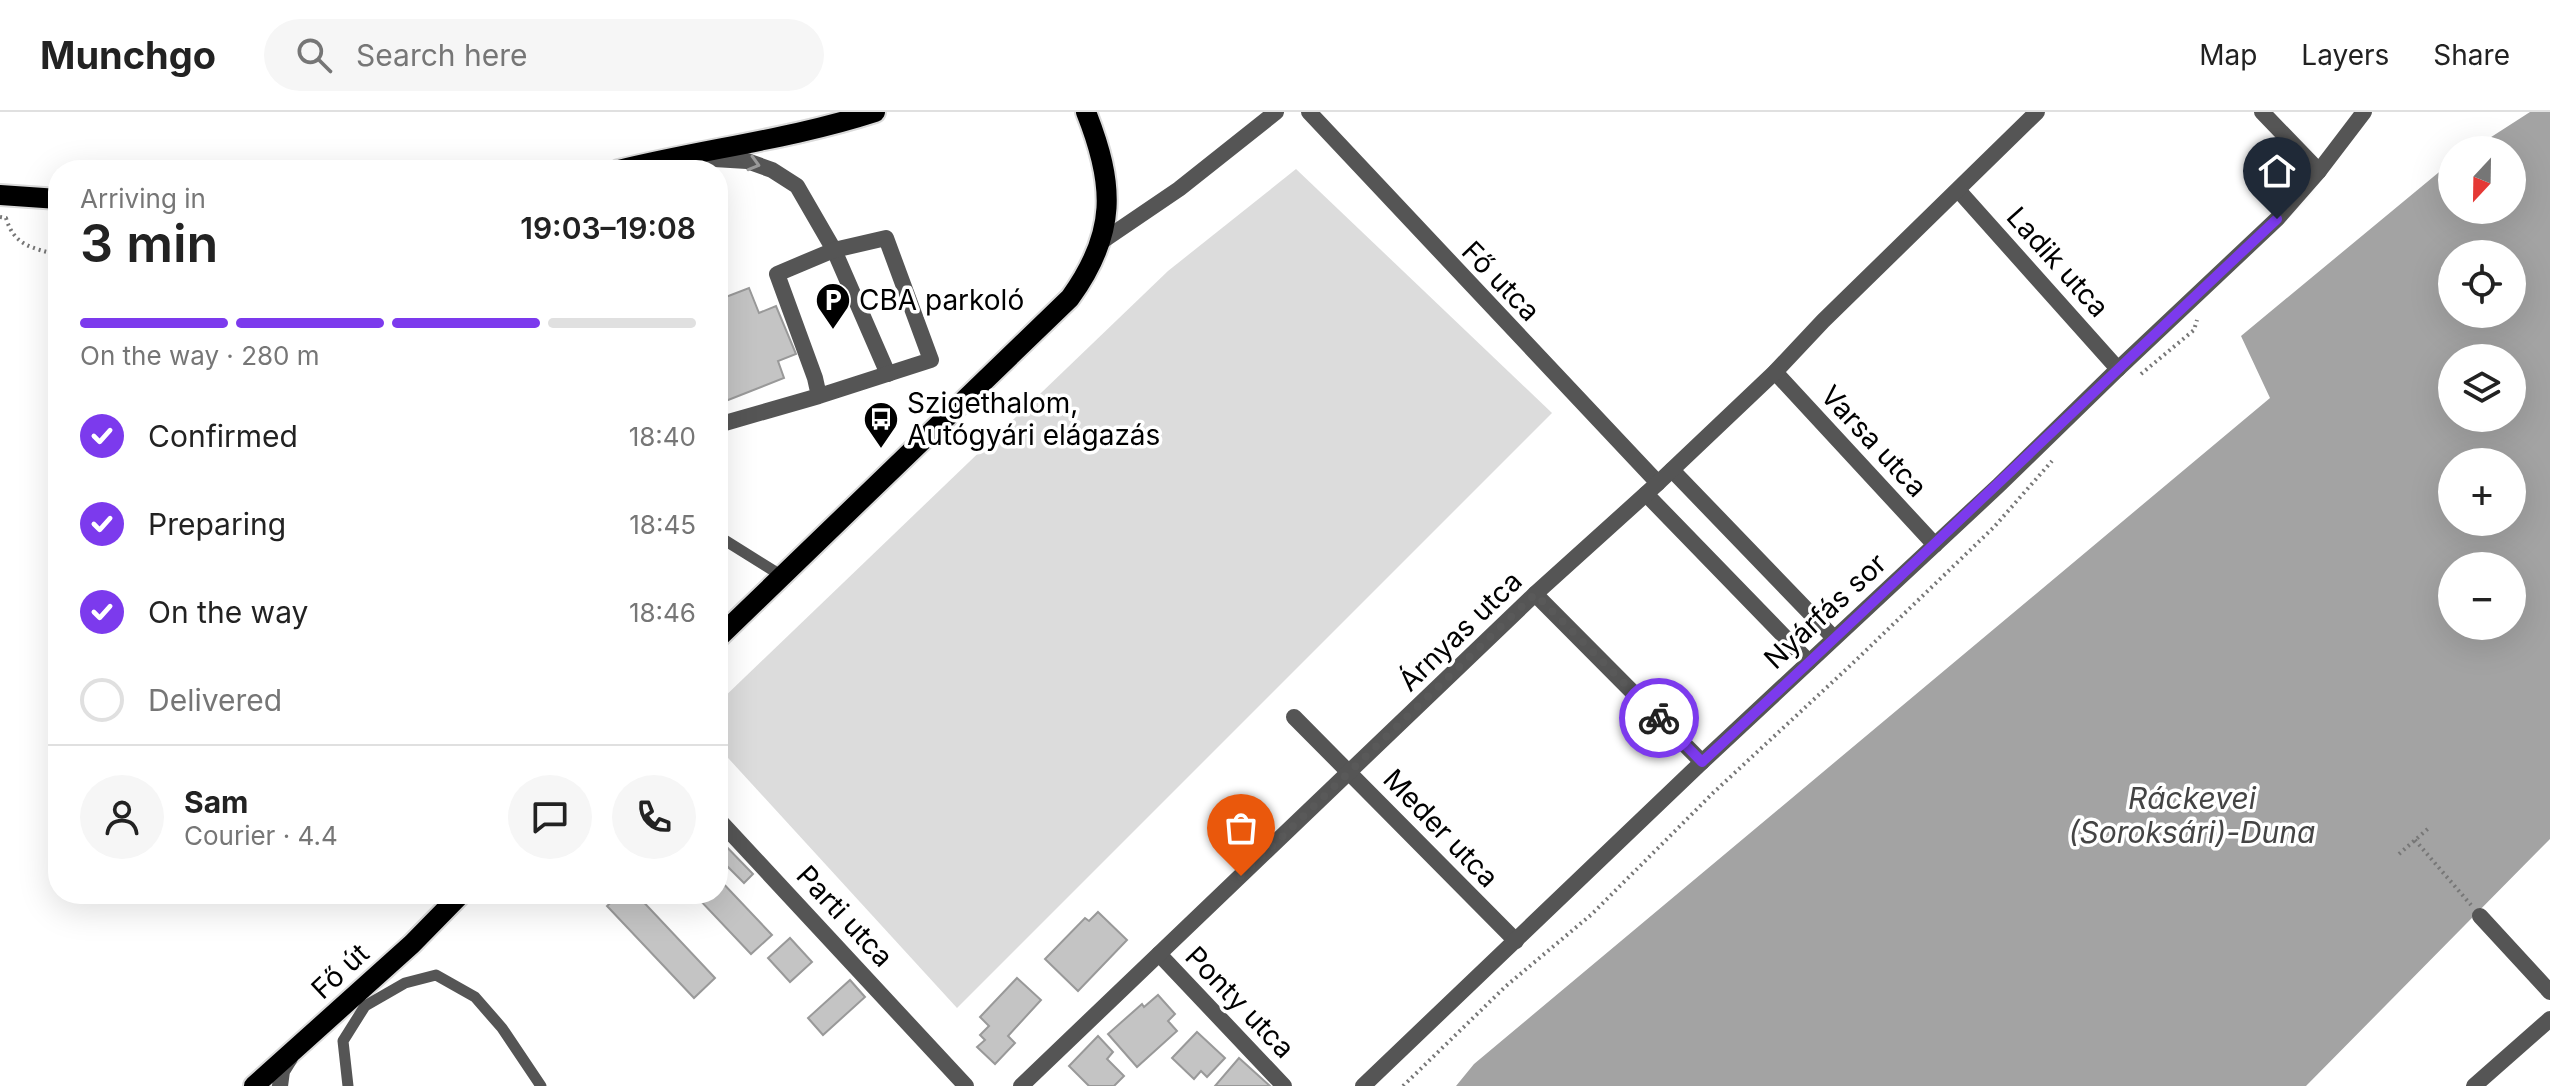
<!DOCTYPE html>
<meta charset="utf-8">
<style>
body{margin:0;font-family:Inter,sans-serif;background:#f6f6f6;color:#222;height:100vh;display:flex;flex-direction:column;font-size:30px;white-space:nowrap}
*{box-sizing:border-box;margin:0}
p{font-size:26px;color:#767676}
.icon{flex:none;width:44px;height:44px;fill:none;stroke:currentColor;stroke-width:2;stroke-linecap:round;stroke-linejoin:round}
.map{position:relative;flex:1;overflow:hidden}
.drawer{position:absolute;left:48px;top:48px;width:680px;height:744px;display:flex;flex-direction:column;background:#fff;border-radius:32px;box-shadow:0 8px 32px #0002}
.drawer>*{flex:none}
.needle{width:52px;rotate:202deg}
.buttons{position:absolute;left:2438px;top:24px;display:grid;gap:16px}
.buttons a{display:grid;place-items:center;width:88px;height:88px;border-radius:50%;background:#fff;box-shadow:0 8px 32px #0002;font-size:40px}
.pin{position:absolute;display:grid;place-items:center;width:68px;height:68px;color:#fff;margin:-82px -34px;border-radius:50% 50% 50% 0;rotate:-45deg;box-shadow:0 0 8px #0007}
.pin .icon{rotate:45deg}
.courier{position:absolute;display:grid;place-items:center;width:80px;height:80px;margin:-40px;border:6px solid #7c3aed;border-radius:50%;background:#fff;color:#222;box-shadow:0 2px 10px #0007}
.summary em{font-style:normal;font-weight:600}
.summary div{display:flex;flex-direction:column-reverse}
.summary{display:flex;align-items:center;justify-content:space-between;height:136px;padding:0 32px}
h1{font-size:52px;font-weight:600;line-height:60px}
.bar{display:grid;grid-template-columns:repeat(4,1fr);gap:12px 8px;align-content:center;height:96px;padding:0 32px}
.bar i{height:10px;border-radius:6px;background:#e0e0e0}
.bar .current{background:#7c3aed}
.bar p{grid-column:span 4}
.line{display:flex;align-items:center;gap:20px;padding:0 32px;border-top:2px solid #e0e0e0}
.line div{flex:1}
.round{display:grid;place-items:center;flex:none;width:84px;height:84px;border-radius:42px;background:#f6f6f6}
ol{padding:0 32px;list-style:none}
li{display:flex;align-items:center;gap:24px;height:88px}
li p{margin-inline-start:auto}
li .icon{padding:8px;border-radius:50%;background:#7c3aed;color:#fff;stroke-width:4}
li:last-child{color:#767676}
li i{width:44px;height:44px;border:4px solid #e0e0e0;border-radius:50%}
header{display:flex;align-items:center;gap:48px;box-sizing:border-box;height:112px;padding:0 40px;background:#fff;border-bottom:2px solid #e0e0e0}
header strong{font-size:38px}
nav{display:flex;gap:44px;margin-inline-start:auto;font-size:28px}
.search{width:560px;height:72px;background:#f6f6f6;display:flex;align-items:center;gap:20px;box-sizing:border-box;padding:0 28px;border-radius:44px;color:#767676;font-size:30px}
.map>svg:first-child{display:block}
.green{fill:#dcdcdc}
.water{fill:#a3a3a3;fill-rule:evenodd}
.building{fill:#c4c4c4;stroke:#999;stroke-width:2}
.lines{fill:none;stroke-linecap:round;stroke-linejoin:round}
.primary-casing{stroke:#dbdbdb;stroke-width:24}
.path{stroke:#777;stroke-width:4;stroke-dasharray:2 4;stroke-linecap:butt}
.service{stroke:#555;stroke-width:11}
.minor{stroke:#555;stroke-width:16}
.tertiary{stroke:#555;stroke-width:16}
.primary{stroke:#000;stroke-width:20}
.oneway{stroke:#999}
.done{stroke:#595959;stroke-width:8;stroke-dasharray:0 14.4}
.route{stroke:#7c3aed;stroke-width:10}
.labels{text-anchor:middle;stroke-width:7;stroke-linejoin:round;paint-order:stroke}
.street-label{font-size:28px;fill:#000;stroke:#fff}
.poi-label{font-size:28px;fill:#000;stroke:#fff;text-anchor:start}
.water-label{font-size:30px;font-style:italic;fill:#444;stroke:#fff}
</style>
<header>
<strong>Munchgo</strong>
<div class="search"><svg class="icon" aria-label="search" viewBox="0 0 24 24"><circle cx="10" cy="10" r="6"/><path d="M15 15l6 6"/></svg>Search here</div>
<nav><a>Map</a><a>Layers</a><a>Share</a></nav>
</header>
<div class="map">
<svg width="2550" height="974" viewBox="0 0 2550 974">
<rect width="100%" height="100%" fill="#fff"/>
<polygon class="green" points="1296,57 1552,301 957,896 718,635 718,591 1168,159"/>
<path class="water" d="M2530,0H2550V727L2306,974H1456L1474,952L2270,286L2241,224L2444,56L2452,50V98H2512V38H2471ZM2452,142H2512V202H2452ZM2452,246H2512V306H2452ZM2452,350H2512V410H2452ZM2452,454H2512V514H2452Z"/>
<g class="building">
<polygon points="749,176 759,201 776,194 796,242 778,249 784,266 718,292 718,188"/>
<polygon points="718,726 753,762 744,771 718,745"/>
<polygon points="718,766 772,823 751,842 695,783 718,782"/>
<polygon points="620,782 636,782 715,866 694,886 607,794"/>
<polygon points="1098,800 1127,828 1078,879 1045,847 1085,806 1089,809"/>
<polygon points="790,826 812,850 790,870 768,846"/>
<polygon points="1017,866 1041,888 1008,924 1015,931 995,952 977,935 985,928 980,923 989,914 980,905"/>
<polygon points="850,868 865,885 823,923 808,906"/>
<polygon points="1158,883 1175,902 1168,909 1177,919 1137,955 1108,922 1142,892 1144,895"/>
<polygon points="1197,920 1225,946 1207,965 1201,959 1194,967 1172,946"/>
<polygon points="1098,924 1113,940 1107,947 1124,964 1114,974 1089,974 1069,954"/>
<polygon points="1239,946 1270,974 1215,974"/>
</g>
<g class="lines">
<g class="primary-casing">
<g id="primary">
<path d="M619,58C704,37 792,27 875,0"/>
<polyline points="0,83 58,87"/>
<path d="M718,526L1070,186C1117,121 1115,73 1086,0"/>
<polyline points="254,974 412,832 461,782"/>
</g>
</g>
<g class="path">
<path d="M0,105L6,106C14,134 33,136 58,143"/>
<polyline points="2141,262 2194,218 2197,208"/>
<polyline points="2415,728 2471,793"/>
<polyline points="2399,742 2430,715"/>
<polyline points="1403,974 1506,874 1592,802 1713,681 1853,551 1994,415 2052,349"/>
</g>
<g class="service">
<polyline points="718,424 782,464"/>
<polyline points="348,974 343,929 365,894 405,871 436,863 475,885 502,916 541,974"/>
</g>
<g class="minor">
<polyline points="1309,0 1658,371"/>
<polyline points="2262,0 2319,59"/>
<polyline points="698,46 747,49 772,58 797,74 834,138 888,262"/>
<polyline points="1959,79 2118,257"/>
<polyline points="1101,130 1179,77 1276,0"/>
<polyline points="1775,260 1935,433"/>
<polyline points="718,313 819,284 931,248 886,126 834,138 777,162 815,266 819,284"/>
<polyline points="1672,358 1834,526"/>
<polyline points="1646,382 1809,550"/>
<polyline points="1535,482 1702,650"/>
<polyline points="1294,605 1516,829"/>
<polyline points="718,707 966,974"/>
<polyline points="2480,804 2550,880"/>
<polyline points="1159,842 1284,974"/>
<polyline points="1021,974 1535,482 1658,371 1775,260 1823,209 2037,0"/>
<polyline points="1363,974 1702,650 1999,373 2118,257 2277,107 2319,59 2364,0"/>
<polyline points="2474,974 2550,907"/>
</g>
<polyline class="tertiary" points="280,974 282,959 290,946"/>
<use href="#primary" class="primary"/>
</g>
<defs><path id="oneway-chevron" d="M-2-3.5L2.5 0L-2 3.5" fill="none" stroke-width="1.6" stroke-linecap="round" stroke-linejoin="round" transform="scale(2)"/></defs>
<use class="oneway" href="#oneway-chevron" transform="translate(754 52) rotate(16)"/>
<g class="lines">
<polyline class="done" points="1241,764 1535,482 1659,606"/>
<path class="route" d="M1659,606L1702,650C1896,471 2085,287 2277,107"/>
</g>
<defs>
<g id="parking-pin" transform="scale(1.8)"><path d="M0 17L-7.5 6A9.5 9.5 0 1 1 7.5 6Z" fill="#000" stroke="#fff"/><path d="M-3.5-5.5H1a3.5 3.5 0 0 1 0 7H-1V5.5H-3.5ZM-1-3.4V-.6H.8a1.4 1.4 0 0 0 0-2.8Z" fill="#fff"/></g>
<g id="bus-pin" transform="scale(1.8)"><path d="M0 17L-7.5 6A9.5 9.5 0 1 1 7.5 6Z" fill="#000" stroke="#fff"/><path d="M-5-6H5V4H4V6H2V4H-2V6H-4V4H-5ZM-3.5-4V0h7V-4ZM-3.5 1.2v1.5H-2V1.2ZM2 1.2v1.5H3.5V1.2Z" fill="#fff"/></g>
</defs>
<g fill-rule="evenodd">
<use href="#parking-pin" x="833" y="188"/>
<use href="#bus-pin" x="881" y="307"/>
</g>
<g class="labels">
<g class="street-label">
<text transform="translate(2058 150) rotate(48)" y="10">Ladik utca</text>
<text transform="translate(1501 169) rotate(46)" y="10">Fő utca</text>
<text transform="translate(1874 329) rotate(47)" y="10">Varsa utca</text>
<text transform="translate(1825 499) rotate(-43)" y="10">Nyárfás sor</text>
<text transform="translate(1460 519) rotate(-44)" y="10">Árnyas utca</text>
<text transform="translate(1441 716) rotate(46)" y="10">Meder utca</text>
<text transform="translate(845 804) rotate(47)" y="10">Parti utca</text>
<text transform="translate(340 859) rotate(-43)" y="10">Fő út</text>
<text transform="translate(1240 890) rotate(46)" y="10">Ponty utca</text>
</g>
<g class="poi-label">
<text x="859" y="198">CBA parkoló</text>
<text x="907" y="301">Szigethalom,<tspan x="907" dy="32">Autógyári elágazás</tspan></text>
</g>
<g class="water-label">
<text x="2192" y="697">Ráckevei<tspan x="2192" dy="34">(Soroksári)-Duna</tspan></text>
</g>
</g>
</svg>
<div class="buttons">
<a><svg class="needle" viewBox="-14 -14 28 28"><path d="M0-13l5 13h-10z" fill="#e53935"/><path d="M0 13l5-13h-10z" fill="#767676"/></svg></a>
<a><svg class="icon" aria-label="locate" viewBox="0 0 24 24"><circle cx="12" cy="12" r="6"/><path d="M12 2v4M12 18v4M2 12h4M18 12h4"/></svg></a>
<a><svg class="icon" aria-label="layers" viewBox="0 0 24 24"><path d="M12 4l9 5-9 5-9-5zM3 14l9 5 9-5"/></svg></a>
<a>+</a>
<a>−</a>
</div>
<div class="pin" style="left:1241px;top:764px;background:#ea580c"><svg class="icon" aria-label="bag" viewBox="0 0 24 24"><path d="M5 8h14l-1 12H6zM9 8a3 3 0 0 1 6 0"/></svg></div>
<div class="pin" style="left:2277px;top:107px;background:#1f2937"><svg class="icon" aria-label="home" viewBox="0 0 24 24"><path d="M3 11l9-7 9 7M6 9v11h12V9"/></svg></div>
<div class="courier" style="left:1659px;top:606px"><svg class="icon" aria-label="bike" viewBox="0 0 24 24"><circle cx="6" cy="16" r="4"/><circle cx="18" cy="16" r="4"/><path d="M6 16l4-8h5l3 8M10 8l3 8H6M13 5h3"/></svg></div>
<section class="drawer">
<div class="summary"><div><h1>3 min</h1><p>Arriving in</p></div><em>19:03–19:08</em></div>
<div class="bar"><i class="current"></i><i class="current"></i><i class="current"></i><i></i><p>On the way · 280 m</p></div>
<ol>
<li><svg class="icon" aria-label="check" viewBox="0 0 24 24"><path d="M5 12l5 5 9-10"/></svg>Confirmed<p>18:40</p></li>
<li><svg class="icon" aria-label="check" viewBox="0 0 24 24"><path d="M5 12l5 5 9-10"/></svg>Preparing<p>18:45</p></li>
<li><svg class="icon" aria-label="check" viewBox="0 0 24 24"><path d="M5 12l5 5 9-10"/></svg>On the way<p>18:46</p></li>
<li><i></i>Delivered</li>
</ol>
<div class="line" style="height:144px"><a class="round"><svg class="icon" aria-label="person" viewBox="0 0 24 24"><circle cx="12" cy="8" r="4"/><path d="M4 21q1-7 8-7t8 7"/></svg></a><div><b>Sam</b><p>Courier · 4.4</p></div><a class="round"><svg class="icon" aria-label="chat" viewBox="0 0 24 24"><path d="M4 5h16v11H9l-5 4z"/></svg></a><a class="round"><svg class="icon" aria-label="phone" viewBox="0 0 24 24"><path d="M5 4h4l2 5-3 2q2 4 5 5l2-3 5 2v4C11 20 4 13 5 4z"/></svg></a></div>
</section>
</div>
